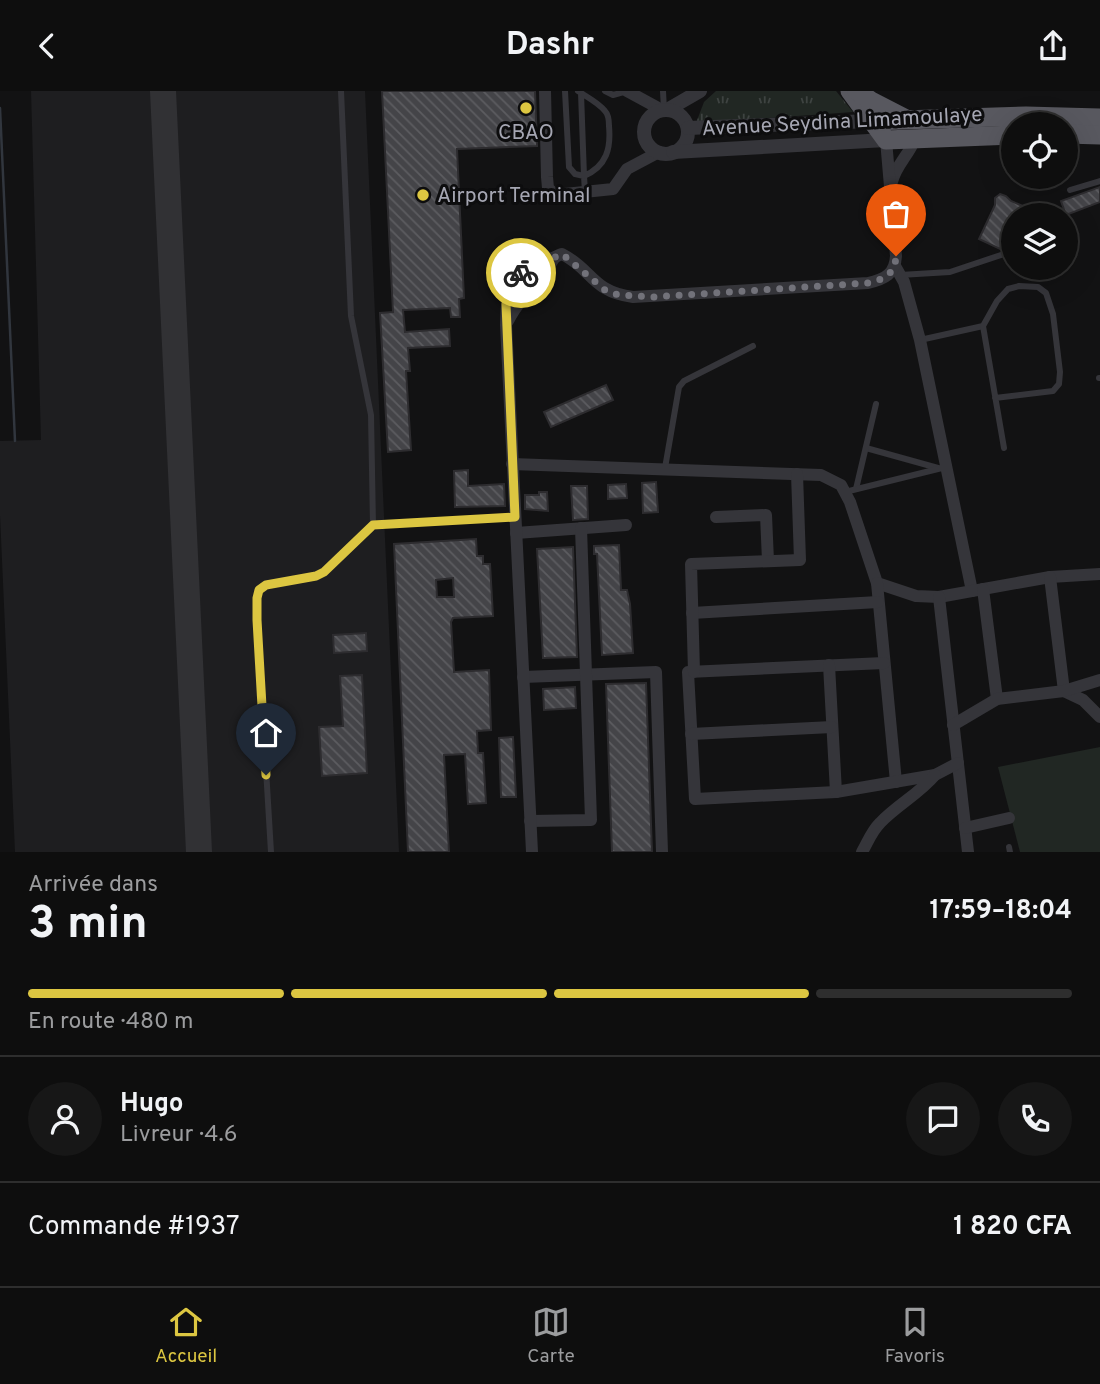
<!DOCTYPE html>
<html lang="fr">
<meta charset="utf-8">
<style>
body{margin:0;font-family:Overpass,sans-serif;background:#171717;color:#f1f3f6;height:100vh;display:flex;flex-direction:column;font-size:26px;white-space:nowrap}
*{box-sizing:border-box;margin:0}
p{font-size:23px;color:#9b9c9e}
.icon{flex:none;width:38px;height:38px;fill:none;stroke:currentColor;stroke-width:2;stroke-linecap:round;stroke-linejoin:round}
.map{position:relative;height:761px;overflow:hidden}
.details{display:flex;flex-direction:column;background:#0e0e0e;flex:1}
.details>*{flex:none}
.fabs{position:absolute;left:1001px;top:21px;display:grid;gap:14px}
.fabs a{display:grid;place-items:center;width:77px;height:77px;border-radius:50%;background:#0e0e0e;box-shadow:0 7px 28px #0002,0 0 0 2px #2e2e2e;font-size:35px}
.pin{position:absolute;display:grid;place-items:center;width:60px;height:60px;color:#fff;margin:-72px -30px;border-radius:50% 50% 50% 0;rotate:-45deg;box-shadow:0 0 7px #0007}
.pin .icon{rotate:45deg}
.courier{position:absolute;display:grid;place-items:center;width:70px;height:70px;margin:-35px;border:5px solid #dcc641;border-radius:50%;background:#fff;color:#222;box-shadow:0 2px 9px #0007}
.headline em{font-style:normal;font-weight:700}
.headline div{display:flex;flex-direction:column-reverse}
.headline{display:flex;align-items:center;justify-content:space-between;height:119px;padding:0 28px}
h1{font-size:46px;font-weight:700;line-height:52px}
.bar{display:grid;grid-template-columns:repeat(4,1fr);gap:10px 7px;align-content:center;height:84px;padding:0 28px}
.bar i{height:9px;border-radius:5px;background:#2e2e2e}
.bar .current{background:#dcc641}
.bar p{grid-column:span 4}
.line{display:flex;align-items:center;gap:18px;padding:0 28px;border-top:2px solid #2e2e2e}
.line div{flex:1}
.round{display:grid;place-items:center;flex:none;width:74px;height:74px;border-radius:37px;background:#171717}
header{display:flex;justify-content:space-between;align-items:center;height:91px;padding:0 28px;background:#0e0e0e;font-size:32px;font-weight:700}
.menu{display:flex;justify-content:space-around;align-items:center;height:98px;border-top:2px solid #2e2e2e;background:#0e0e0e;font-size:19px;color:#9b9c9e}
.menu a{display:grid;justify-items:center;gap:4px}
.menu .current{color:#dcc641}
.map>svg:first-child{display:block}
.built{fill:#1e1e20}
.grass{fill:url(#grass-tufts)}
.pitch{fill:#212723}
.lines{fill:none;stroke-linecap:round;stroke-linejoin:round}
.stream{stroke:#31363e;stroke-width:2.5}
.taxiway{stroke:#313134;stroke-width:26}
.building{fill:url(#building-back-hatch);stroke:#2d2c2f;stroke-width:2;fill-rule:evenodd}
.service{stroke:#35353a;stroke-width:6}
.minor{stroke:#35353a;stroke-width:12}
.tertiary{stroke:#35353a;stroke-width:14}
.trunk{stroke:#58585f;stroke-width:19}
.done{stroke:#72727a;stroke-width:7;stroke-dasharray:0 12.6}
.route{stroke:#dcc641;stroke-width:9}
.poi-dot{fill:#dcc641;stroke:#0d0d0e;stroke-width:2.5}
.labels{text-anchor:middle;stroke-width:6;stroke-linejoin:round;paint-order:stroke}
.street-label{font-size:21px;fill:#a5a6b2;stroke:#0d0d0e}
.poi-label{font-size:21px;fill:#a5a6b2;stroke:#0d0d0e}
</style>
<header><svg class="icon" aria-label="back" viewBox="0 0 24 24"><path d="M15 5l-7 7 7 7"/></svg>Dashr<svg class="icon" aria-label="share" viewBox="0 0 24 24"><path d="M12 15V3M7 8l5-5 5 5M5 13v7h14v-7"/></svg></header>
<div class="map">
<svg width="1100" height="761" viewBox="0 0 1100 761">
<defs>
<pattern id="grass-tufts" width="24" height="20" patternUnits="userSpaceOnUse" patternTransform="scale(1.75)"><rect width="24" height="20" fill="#212723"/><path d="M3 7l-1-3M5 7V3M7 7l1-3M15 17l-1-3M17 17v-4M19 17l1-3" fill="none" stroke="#3e4341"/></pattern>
<pattern id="building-back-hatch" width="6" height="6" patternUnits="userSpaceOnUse" patternTransform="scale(1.75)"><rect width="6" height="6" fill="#444448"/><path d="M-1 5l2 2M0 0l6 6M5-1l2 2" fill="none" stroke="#5c5c60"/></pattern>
</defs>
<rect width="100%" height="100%" fill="#121213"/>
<polygon class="built" points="31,0 365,0 399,761 15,761 0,424 0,350 41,349"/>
<polygon class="grass" points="716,0 836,0 853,21 696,32 704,11"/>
<polygon class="pitch" points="1100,656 1100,761 1020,761 998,676"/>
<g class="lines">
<polyline class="stream" points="0,17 15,350"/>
<polyline class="taxiway" points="163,0 199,761"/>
</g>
<g class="building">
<polygon points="382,0 535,0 537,55 457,58 464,207 459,208 460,226 451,226 450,217 403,219 405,241 449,238 450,255 408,257 410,280 406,280 411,359 388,361 380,222 393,221"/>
<polygon points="1100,96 1100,111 1066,124 1061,110"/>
<polygon points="1000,103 1006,105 1011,110 1044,124 1013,124 1000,158 979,148 995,114 995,107"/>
<polygon points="606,294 613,309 551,336 544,321"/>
<polygon points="468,379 468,395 504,393 505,415 455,416 454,380"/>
<polygon points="656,391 658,421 643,422 642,392"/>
<polygon points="626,393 627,407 608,408 608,394"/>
<polygon points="571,395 587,395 588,428 573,429"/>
<polygon points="539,401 547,401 548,420 525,418 525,404 539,404"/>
<path d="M476,448L477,465H483V473H490L493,525L453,527L451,531L454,581L489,579L491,639L477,640L478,662H483L486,712L468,713L465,663L444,664L449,761H408L394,453ZM453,487L454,506H437L436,489Z"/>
<polygon points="619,454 621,499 627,499 630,513 633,562 602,564 597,463 594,463 594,455"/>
<polygon points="573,456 577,566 543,567 537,458"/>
<polygon points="366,542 367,560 334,562 333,544"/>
<polygon points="362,584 367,682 322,685 319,636 343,635 340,585"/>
<polygon points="646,592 652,761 612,761 606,593"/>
<polygon points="575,596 576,617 544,619 543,598"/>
<polygon points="513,646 516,706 501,706 499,647"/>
</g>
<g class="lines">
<g class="service">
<polyline points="341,0 351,225 371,324 373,434"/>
<polyline points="565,0 569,76 575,83 584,85 585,101"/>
<path d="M578,0C587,6 599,12 605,20C609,24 609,30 609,35C611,57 607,75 584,85L581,2"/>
<polyline points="605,0 613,4 627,0"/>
<polyline points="663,0 664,19"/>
<polyline points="1070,99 1100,90"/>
<polyline points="900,184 950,181 1013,160"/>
<polyline points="920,249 983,235"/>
<polyline points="1099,287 1100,287"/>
<polyline points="995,307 1053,300 1059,293 1060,281 1053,223 1046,202 1038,196 1019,195 1008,198 997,210 983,235 1004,357"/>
<polyline points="866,357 938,377"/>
<polyline points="665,377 679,296 684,290 753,255"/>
<polyline points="856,398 876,313"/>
<polyline points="845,401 946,376"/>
<polyline points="1009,756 1010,761"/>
<polyline points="271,761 257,529 257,507 259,499 266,494 316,485 324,481 373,434 515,426"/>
</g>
<g class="minor">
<polyline points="545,0 547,86 548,97 555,104 613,98 627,78 659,61"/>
<polyline points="627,0 662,19"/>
<path d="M892,91C896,74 909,64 915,48"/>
<polyline points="895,175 904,191 920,249 972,500"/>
<path d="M508,230C519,207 541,188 555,166"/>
<polyline points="512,373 821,384 841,394 850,411 877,492 916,505 939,506 1050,486 1100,483"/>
<polyline points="716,426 766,424 768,470"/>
<polyline points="516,442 626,434"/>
<polyline points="1050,486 1064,600"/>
<polyline points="877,492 896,691"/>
<polyline points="983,498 997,608"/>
<polyline points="939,506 968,761"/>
<polyline points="692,522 878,511"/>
<polyline points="884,572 688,581 695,708 836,701 935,684 958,672"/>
<polyline points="829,574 836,701"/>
<polyline points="694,581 691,473 800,469 797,383"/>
<polyline points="523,586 656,581 662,761"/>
<polyline points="1064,600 1083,609 1100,626"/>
<polyline points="953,634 997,608 1064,600 1100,589"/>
<polyline points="691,643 832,636"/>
<polyline points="530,730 591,729 581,437"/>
<polyline points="965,737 1009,727"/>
<path d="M532,761L506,234C507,204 507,188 537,175C545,172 553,166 562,163C592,178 592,201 633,206L868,192C885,188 895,183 896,165L886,49"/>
<path d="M862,761C868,751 871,741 880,732C897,714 919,703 935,684"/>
</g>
<g class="tertiary">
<polyline points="667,19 700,0"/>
<circle cx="666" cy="41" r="22"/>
<polyline points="688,37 871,30"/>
<polyline points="673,61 886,49"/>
</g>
<g class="trunk">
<polyline points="850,0 886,49 1013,44"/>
<polyline points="857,0 871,10 906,28"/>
<polyline points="871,30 1026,25 1100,27"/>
<polyline points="1066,43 1100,44"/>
</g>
</g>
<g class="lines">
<path class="done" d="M521,182L562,163L605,199L618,204L653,206L868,192C885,188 895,183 896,165"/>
<polyline class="route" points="266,684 257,529 257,507 259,499 266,494 316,485 324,481 373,434 515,426 506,213 513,192 521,182"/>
</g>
<g class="poi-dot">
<circle cx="526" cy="17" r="7"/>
<circle cx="423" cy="104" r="7"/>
</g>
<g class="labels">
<g class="street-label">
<text transform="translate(842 30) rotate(-3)" y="7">Avenue Seydina Limamoulaye</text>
</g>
<g class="poi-label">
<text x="526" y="48">CBAO</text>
<text x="437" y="111" text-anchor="start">Airport Terminal</text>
</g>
</g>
</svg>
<div class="fabs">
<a><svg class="icon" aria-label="locate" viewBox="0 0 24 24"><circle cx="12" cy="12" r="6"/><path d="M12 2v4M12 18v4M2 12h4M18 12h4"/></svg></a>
<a><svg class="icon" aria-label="layers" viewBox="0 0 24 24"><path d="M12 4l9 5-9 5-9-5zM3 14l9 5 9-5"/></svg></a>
</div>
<div class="pin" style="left:896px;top:165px;background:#ea580c"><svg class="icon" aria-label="bag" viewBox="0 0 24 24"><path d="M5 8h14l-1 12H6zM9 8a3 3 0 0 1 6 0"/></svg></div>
<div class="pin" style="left:266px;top:684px;background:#1f2937"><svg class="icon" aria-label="home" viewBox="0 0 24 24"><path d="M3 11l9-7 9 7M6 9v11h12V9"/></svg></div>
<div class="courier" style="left:521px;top:182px"><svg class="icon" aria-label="bike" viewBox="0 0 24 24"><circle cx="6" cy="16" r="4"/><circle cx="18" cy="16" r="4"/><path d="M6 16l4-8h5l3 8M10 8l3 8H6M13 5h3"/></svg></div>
</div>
<section class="details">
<div class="headline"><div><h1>3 min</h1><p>Arrivée dans</p></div><em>17:59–18:04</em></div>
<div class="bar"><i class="current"></i><i class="current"></i><i class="current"></i><i></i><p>En route · 480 m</p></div>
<div class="line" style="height:126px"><a class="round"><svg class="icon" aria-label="person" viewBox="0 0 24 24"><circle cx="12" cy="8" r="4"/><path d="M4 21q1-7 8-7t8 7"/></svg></a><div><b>Hugo</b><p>Livreur · 4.6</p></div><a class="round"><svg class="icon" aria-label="chat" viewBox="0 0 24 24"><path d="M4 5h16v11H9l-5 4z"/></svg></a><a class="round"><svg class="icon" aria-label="phone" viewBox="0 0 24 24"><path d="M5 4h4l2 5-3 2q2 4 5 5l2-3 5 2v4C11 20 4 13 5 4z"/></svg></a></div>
<div class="line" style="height:91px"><div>Commande #1937</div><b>1 820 CFA</b></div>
</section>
<nav class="menu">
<a class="current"><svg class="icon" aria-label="home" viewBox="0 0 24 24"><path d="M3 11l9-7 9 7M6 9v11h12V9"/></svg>Accueil</a>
<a><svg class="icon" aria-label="map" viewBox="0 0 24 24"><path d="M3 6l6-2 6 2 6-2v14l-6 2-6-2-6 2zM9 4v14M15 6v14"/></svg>Carte</a>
<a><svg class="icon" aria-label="saved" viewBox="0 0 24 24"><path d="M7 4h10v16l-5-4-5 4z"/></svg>Favoris</a>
</nav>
